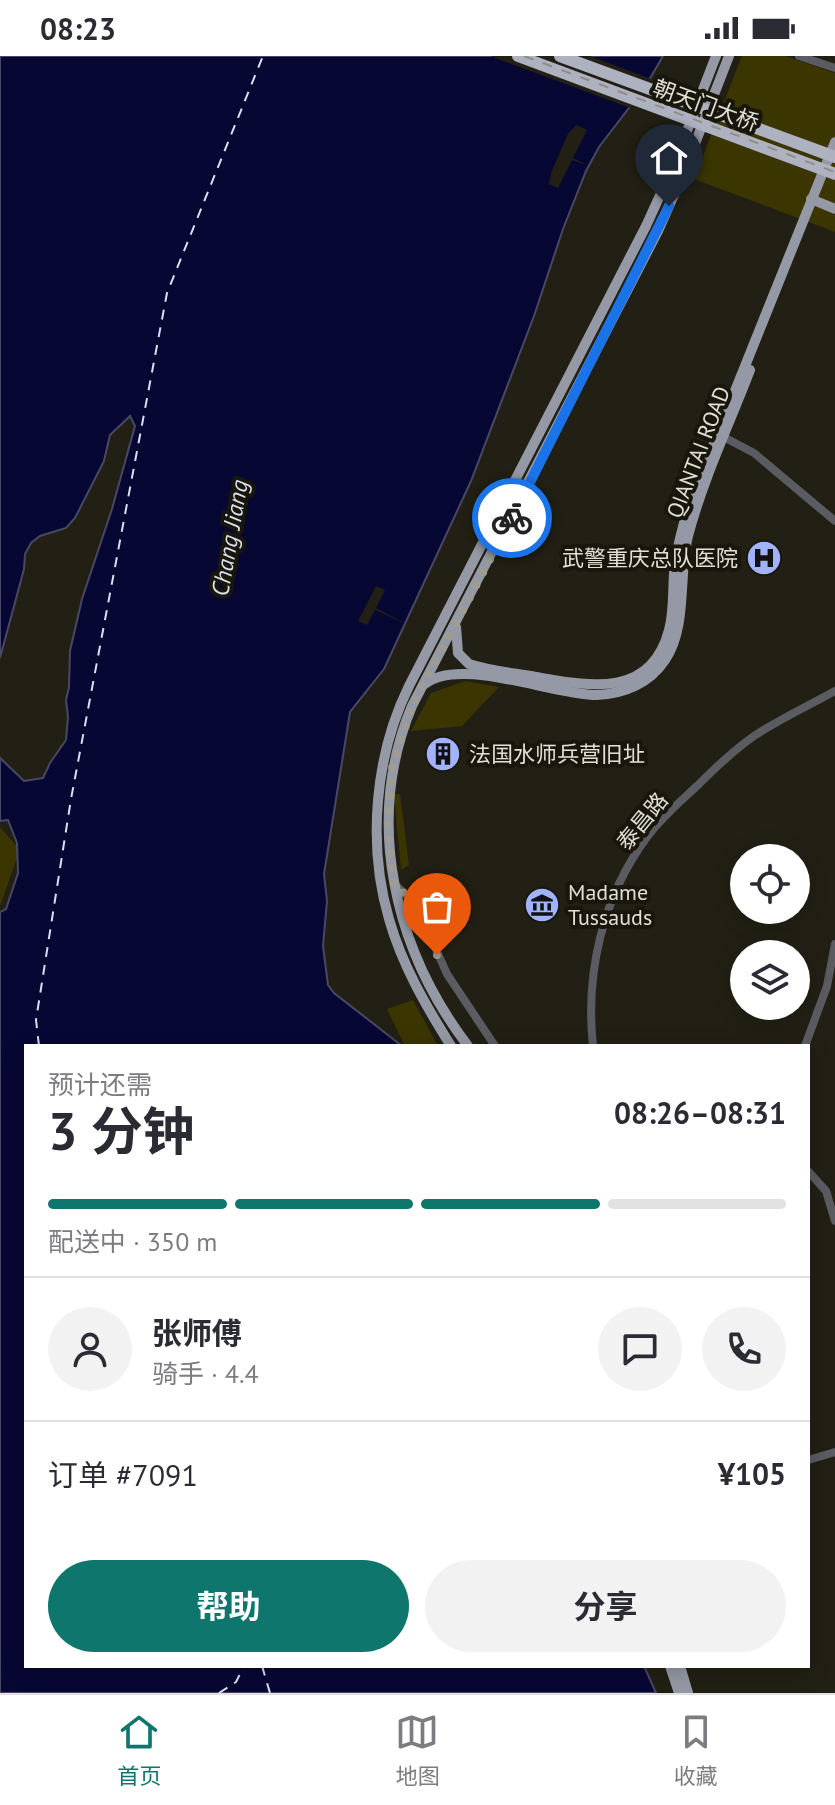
<!DOCTYPE html>
<html lang="zh">
<meta charset="utf-8">
<style>
body{margin:0;font-family:"PT Sans","Noto Sans SC",sans-serif;background:#f2f2f3;color:#2b2b33;height:100vh;display:flex;flex-direction:column;font-size:30px;white-space:nowrap}
*{box-sizing:border-box;margin:0}
p{font-size:26px;color:#7c7c81}
.icon{flex:none;width:44px;height:44px;fill:none;stroke:currentColor;stroke-width:2;stroke-linecap:round;stroke-linejoin:round}
.map{position:relative;flex:1;overflow:hidden}
.sheet{position:absolute;left:24px;top:988px;width:786px;height:624px;display:flex;flex-direction:column;background:#fff;border-radius:0px;box-shadow:0 4px 20px #0003}
.sheet>*{flex:none}
.controls{position:absolute;left:730px;top:788px;display:grid;gap:16px}
.controls a{display:grid;place-items:center;width:80px;height:80px;border-radius:50%;background:#fff;box-shadow:0 4px 20px #0003;font-size:40px}
.pin{position:absolute;display:grid;place-items:center;width:68px;height:68px;color:#fff;margin:-82px -34px;border-radius:50% 50% 50% 0;rotate:-45deg;box-shadow:0 0 8px #0007}
.pin .icon{rotate:45deg}
.courier{position:absolute;display:grid;place-items:center;width:80px;height:80px;margin:-40px;border:6px solid #1a73e8;border-radius:50%;background:#fff;color:#222;box-shadow:0 2px 10px #0007}
.overview em{font-style:normal;font-weight:700}
.overview div{display:flex;flex-direction:column-reverse}
.overview{display:flex;align-items:center;justify-content:space-between;height:136px;padding:0 24px}
h1{font-size:52px;font-weight:700;line-height:60px}
.bar{display:grid;grid-template-columns:repeat(4,1fr);gap:12px 8px;align-content:center;height:96px;padding:0 24px}
.bar i{height:10px;border-radius:6px;background:#e1e1e2}
.bar .selected{background:#0f766e}
.bar p{grid-column:span 4}
.line{display:flex;align-items:center;gap:20px;padding:0 24px;border-top:2px solid #e1e1e2}
.line div{flex:1}
.round{display:grid;place-items:center;flex:none;width:84px;height:84px;border-radius:42px;background:#f2f2f3}
.action{display:flex;gap:16px;margin-top:auto;padding:16px 24px}
.action a{flex:1;height:92px;border-radius:48px;background:#0f766e;color:#fff;font-size:32px;font-weight:700;line-height:92px;text-align:center}
.action a+a{background:#f2f2f3;color:#2b2b33}
.status{display:flex;justify-content:space-between;align-items:center;height:56px;padding:0 40px;background:#fff;direction:ltr}
.status svg{height:22px;fill:currentColor}
.tabs{display:flex;justify-content:space-around;align-items:center;height:112px;border-top:2px solid #e1e1e2;background:#fff;font-size:22px;color:#7c7c81}
.tabs a{display:grid;justify-items:center;gap:4px}
.tabs .selected{color:#0f766e}
.map>svg:first-child{display:block}
.green{fill:#3b3502}
.water{fill:#070734;stroke:#484865;stroke-width:2}
.pier{fill:#222014}
.lines{fill:none;stroke-linecap:round;stroke-linejoin:round}
.ferry{stroke:#dbdff0;stroke-width:2;stroke-dasharray:10 8;stroke-linecap:butt}
.minor{stroke:#5b5c62;stroke-width:8}
.major{stroke:#9599a5;stroke-width:10}
.highway{stroke:#adb1c0;stroke-width:12}
.rail{stroke:#8f8e84;stroke-width:2;stroke-dasharray:10 10;stroke-linecap:butt}
.done{stroke:#9e9c93;stroke-width:8;stroke-dasharray:0 14.4}
.route{stroke:#1a73e8;stroke-width:10}
.labels{text-anchor:middle;stroke-width:8;stroke-linejoin:round;paint-order:stroke}
.street-label{font-size:22px;fill:#e0dfd7;stroke:#19170b}
.poi-label{font-size:22px;fill:#e0dfd7;stroke:#19170b;text-anchor:start}
.water-label{font-size:24px;font-style:italic;fill:#dbdff0;stroke:#19170b}
</style>
<div class="status"><b>08:23</b><svg viewBox="0 0 49 12"><path d="M0 12V9h3v3zM5 12V6h3v6zM10 12V3h3v9zM15 12V0h3v12zM26 1h20v11H26zM47 4h2v5h-2z"/></svg></div>
<div class="map">
<svg width="835" height="1637" viewBox="0 0 835 1637">
<rect width="100%" height="100%" fill="#222014"/>
<g class="green">
<polygon points="742,0 785,0 835,17 835,176 694,123"/>
<polygon points="465,625 499,631 462,670 411,675 431,637"/>
<polygon points="394,738 400,738 409,809 401,814"/>
<polygon points="0,771 20,794 0,850"/>
<polygon points="413,944 438,990 405,990 387,953"/>
</g>
<polygon class="water" points="0,0 663,0 645,31 599,91 586,115 563,173 534,260 471,425 384,613 350,656 324,818 327,845 323,890 328,929 334,937 402,990 26,990 26,1610 644,1610 656,1637 0,1637 0,856 6,853 18,817 17,787 8,764 0,765 0,702 24,725 43,722 50,707 66,684 68,661 66,644 69,631 70,595 82,543 112,453 135,370 130,360 110,379 104,405 75,462 66,472 40,480 31,487 25,498 24,513 0,602"/>
<g class="pier">
<polygon points="490,0 590,0 654,24 633,53"/>
<polygon points="576,69 587,74 573,102 589,110 572,104 558,132 549,128 551,117 568,78"/>
<polygon points="376,530 385,534 376,552 406,568 375,554 367,569 358,565"/>
</g>
<g class="lines">
<g class="ferry">
<polyline points="39,990 36,964 71,743 167,237 263,0"/>
<polyline points="262,1610 270,1637"/>
<polyline points="219,1637 236,1626 244,1610"/>
</g>
<g class="minor">
<polyline points="799,0 835,12"/>
<polyline points="718,378 754,397 835,465"/>
<polyline points="394,827 417,850 447,918 495,990"/>
<path d="M593,990C585,917 603,840 647,781C662,761 681,745 699,728C716,711 734,694 754,680C780,663 808,650 835,635"/>
<polyline points="805,990 827,930 835,888"/>
<polyline points="808,1115 826,1135 835,1165"/>
<polyline points="808,1404 835,1396"/>
</g>
<g class="major">
<polyline points="811,143 835,153"/>
<path d="M456,571L458,597L469,608C490,615 514,617 536,621C589,630 651,643 669,574C675,552 672,529 675,507C678,488 683,470 688,452L835,86"/>
<path d="M425,628C459,600 553,639 597,639C624,638 650,627 665,604C688,570 678,519 688,480C703,423 729,369 750,314"/>
<path d="M451,990C426,950 402,909 389,863C367,788 375,699 409,630L646,170L673,111L716,0"/>
<path d="M468,990C394,893 364,765 412,650L658,175L684,116L729,0"/>
<polyline points="670,1610 679,1637"/>
<polyline points="680,1610 688,1637"/>
</g>
<g class="highway">
<polyline points="518,0 835,118"/>
<polyline points="560,0 835,101"/>
</g>
<polyline class="rail" points="524,0 835,116"/>
</g>
<g class="lines">
<polyline class="done" points="437,899 417,850 394,827 388,772 392,712 412,650 512,462"/>
<polyline class="route" points="512,462 669,150"/>
</g>
<defs>
<g id="hospital-disc" transform="scale(1.8)"><circle r="9.5" fill="#a1b3fd" stroke="#19170b"/><path d="M-5-5h3v3.5h4V-5h3V5h-3V1.5h-4V5h-3Z" fill="#111"/></g>
<g id="building-disc" transform="scale(1.8)"><circle r="9.5" fill="#a1b3fd" stroke="#19170b"/><path d="M-4-6H4V6H1V3H-1V6H-4ZM-2.5-4.3h1.7v1.8h-1.7ZM.8-4.3h1.7v1.8H.8ZM-2.5-1h1.7V.8h-1.7ZM.8-1h1.7V.8H.8Z" fill="#111"/></g>
<g id="museum-disc" transform="scale(1.8)"><circle r="9.5" fill="#a1b3fd" stroke="#19170b"/><path d="M0-6L6-3V-2H-6V-3ZM-5-1h2V3h-2ZM-1-1h2V3h-2ZM3-1h2V3H3ZM-6 4H6V6H-6Z" fill="#111"/></g>
</defs>
<g fill-rule="evenodd">
<use href="#hospital-disc" x="764" y="502"/>
<use href="#building-disc" x="443" y="698"/>
<use href="#museum-disc" x="542" y="849"/>
</g>
<g class="labels">
<g class="street-label">
<text transform="translate(706 49) rotate(20)" y="8">朝天门大桥</text>
<text transform="translate(698 396) rotate(-69)" y="8">QIANTAI ROAD</text>
<text transform="translate(642 765) rotate(-51)" y="8">泰昌路</text>
</g>
<g class="poi-label">
<text x="738" y="510" text-anchor="end">武警重庆总队医院</text>
<text x="469" y="706">法国水师兵营旧址</text>
<text x="568" y="844">Madame<tspan x="568" dy="25">Tussauds</tspan></text>
</g>
<g class="water-label">
<text transform="translate(230 482) rotate(-80)" y="8">Chang Jiang</text>
</g>
</g>
</svg>
<div class="controls">
<a><svg class="icon" aria-label="locate" viewBox="0 0 24 24"><circle cx="12" cy="12" r="6"/><path d="M12 2v4M12 18v4M2 12h4M18 12h4"/></svg></a>
<a><svg class="icon" aria-label="layers" viewBox="0 0 24 24"><path d="M12 4l9 5-9 5-9-5zM3 14l9 5 9-5"/></svg></a>
</div>
<div class="pin" style="left:437px;top:899px;background:#ea580c"><svg class="icon" aria-label="bag" viewBox="0 0 24 24"><path d="M5 8h14l-1 12H6zM9 8a3 3 0 0 1 6 0"/></svg></div>
<div class="pin" style="left:669px;top:150px;background:#1f2937"><svg class="icon" aria-label="home" viewBox="0 0 24 24"><path d="M3 11l9-7 9 7M6 9v11h12V9"/></svg></div>
<div class="courier" style="left:512px;top:462px"><svg class="icon" aria-label="bike" viewBox="0 0 24 24"><circle cx="6" cy="16" r="4"/><circle cx="18" cy="16" r="4"/><path d="M6 16l4-8h5l3 8M10 8l3 8H6M13 5h3"/></svg></div>
<section class="sheet">
<div class="overview"><div><h1>3 分钟</h1><p>预计还需</p></div><em>08:26–08:31</em></div>
<div class="bar"><i class="selected"></i><i class="selected"></i><i class="selected"></i><i></i><p>配送中 · 350 m</p></div>
<div class="line" style="height:144px"><a class="round"><svg class="icon" aria-label="person" viewBox="0 0 24 24"><circle cx="12" cy="8" r="4"/><path d="M4 21q1-7 8-7t8 7"/></svg></a><div><b>张师傅</b><p>骑手 · 4.4</p></div><a class="round"><svg class="icon" aria-label="chat" viewBox="0 0 24 24"><path d="M4 5h16v11H9l-5 4z"/></svg></a><a class="round"><svg class="icon" aria-label="phone" viewBox="0 0 24 24"><path d="M5 4h4l2 5-3 2q2 4 5 5l2-3 5 2v4C11 20 4 13 5 4z"/></svg></a></div>
<div class="line" style="height:104px"><div>订单 #7091</div><b>¥105</b></div>
<div class="action"><a>帮助</a><a>分享</a></div>
</section>
</div>
<nav class="tabs">
<a class="selected"><svg class="icon" aria-label="home" viewBox="0 0 24 24"><path d="M3 11l9-7 9 7M6 9v11h12V9"/></svg>首页</a>
<a><svg class="icon" aria-label="map" viewBox="0 0 24 24"><path d="M3 6l6-2 6 2 6-2v14l-6 2-6-2-6 2zM9 4v14M15 6v14"/></svg>地图</a>
<a><svg class="icon" aria-label="saved" viewBox="0 0 24 24"><path d="M7 4h10v16l-5-4-5 4z"/></svg>收藏</a>
</nav>
